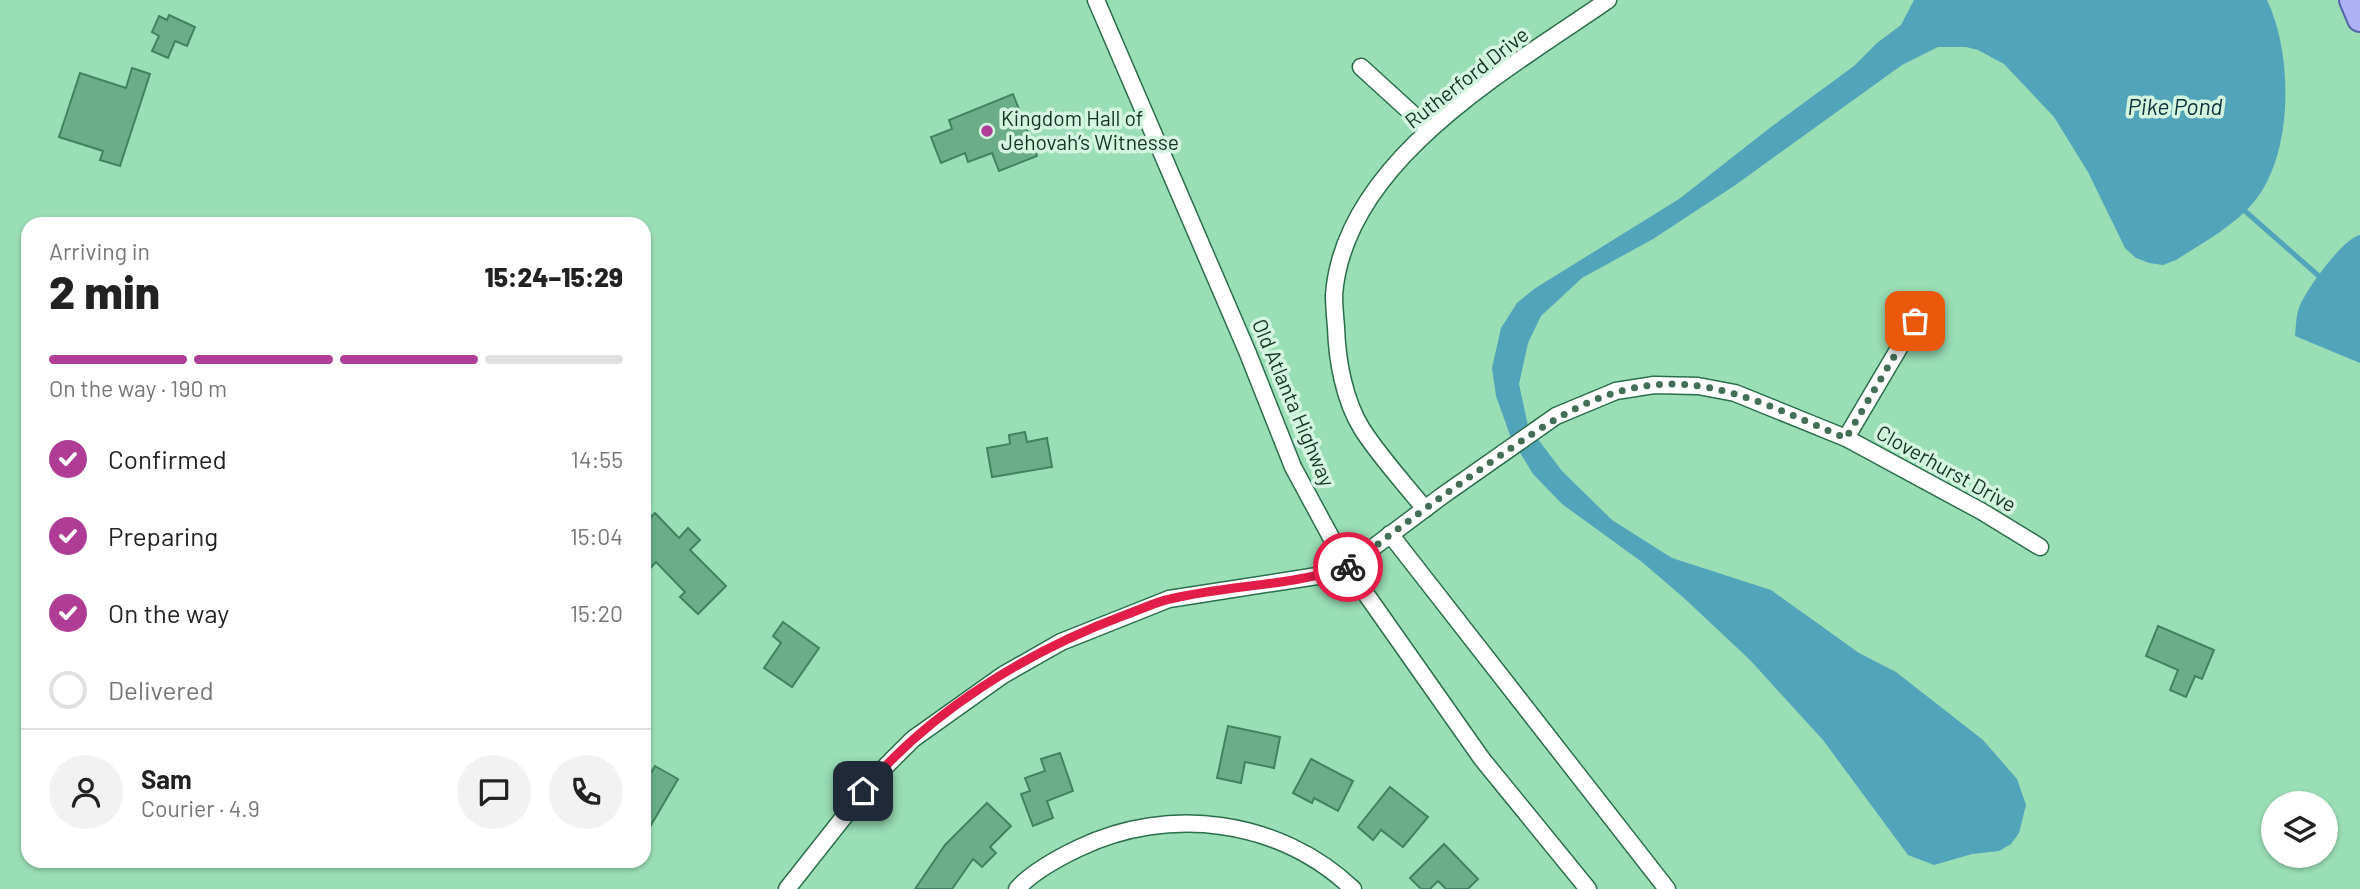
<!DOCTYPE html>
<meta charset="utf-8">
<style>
body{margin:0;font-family:Barlow,sans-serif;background:#f2f2f2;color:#222;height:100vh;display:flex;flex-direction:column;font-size:26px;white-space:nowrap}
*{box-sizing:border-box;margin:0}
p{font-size:23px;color:#767676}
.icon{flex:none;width:38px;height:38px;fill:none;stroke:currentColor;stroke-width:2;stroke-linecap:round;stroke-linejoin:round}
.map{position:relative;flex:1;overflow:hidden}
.details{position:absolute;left:21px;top:217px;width:630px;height:651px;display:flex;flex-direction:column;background:#fff;border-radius:21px;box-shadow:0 2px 5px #0004}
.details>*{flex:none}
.buttons{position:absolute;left:2261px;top:791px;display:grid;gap:14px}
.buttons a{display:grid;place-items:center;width:77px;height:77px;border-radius:50%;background:#fff;box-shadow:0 2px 5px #0004;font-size:35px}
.pin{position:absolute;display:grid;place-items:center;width:60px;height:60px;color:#fff;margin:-30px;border-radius:14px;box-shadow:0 4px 10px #0006}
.courier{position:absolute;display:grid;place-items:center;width:70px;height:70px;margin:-35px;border:5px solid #e11d48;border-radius:50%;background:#fff;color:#222;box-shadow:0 2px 9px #0007}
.overview em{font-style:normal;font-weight:800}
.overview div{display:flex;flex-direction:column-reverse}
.overview{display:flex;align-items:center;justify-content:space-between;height:119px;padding:0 28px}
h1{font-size:46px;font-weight:800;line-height:52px}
.bar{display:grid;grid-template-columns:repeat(4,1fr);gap:10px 7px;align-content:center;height:84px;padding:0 28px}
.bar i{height:9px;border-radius:5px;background:#e0e0e0}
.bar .on{background:#af3c95}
.bar p{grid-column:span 4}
.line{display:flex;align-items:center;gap:18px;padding:0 28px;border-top:2px solid #e0e0e0}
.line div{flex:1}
.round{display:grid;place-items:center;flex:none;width:74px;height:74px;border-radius:37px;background:#f2f2f2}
ol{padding:0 28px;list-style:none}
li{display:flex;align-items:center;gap:21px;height:77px}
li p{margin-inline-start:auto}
li .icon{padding:7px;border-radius:50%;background:#af3c95;color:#fff;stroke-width:4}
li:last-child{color:#767676}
li i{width:38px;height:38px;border:4px solid #e0e0e0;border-radius:50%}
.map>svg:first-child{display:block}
.water{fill:#52a4bb}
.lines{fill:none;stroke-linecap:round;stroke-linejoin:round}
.stream{stroke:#52a4bb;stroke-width:5}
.building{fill:#6aad87;stroke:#40845f;stroke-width:2}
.minor-casing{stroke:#2a6e4b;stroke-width:19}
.primary-casing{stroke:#5564a6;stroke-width:28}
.minor{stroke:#fff;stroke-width:16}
.primary{stroke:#adb2f4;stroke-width:24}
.done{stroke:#446f57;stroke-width:7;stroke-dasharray:0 12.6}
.route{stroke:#e11d48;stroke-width:9}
.poi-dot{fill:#af3c95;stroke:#d4f6e0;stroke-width:2.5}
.labels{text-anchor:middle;stroke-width:7;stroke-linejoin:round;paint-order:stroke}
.street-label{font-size:21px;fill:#173324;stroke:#d4f6e0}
.poi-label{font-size:21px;fill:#173324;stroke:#d4f6e0;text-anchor:start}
.water-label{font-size:23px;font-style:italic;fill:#08313b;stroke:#d4f6e0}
</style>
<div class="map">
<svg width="2360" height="889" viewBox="0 0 2360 889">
<rect width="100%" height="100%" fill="#99deb5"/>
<g class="water">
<path d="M1914,0H2267C2293,54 2294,154 2254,202C2233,227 2202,243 2176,260L2163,265L2149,263L2136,258L2125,248L2088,172L2054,117L2004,64L1978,50L1966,47H1938L1902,65L1734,186L1653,239L1582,278L1541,316L1528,343L1519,384L1528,426L1562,471L1612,520L1672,558L1771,590L1859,653L1896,672L1983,740L2017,779L2026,805L2019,833L2011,844L1999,851L1972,854L1934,865L1908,855L1823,740L1750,660L1684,598L1642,562L1562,504L1533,474L1511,438L1496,396L1492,368L1501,328L1517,303L1534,289L1679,199L1771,127L1854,66L1877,43L1901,25Z"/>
<path d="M2360,235V363L2295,336C2296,327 2296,316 2299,308C2305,291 2343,238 2360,235Z"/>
</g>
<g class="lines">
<polyline class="stream" points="2245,211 2320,277"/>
</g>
<g class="building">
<polygon points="169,15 195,27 187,46 175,41 168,58 152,51 159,36 152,32 159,16 167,20"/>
<polygon points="132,68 150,74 120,166 100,160 103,151 59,137 80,73 126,88"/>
<polygon points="1013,94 1037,156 999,171 992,153 968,162 965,153 941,163 931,137 952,129 949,120"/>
<polygon points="1025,432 1027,442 1047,438 1052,467 992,477 987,448 1010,444 1009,435"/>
<polygon points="655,513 679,538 688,528 700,540 690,550 726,586 698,614 680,597 685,592 656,562 644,575 644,524"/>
<polygon points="783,622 819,648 792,687 764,668 781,643 773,636"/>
<polygon points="2158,626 2214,650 2202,679 2195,676 2186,697 2170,690 2178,670 2146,656"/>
<polygon points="1228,726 1280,737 1274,768 1245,762 1241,783 1217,778"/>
<polygon points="1060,753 1073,791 1047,801 1053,818 1033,826 1021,794 1030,791 1025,778 1045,771 1041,759"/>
<polygon points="1311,759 1353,781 1338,811 1314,798 1312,803 1293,793"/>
<polygon points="655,766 678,779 644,837 644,784"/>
<polygon points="1390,787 1428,817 1403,847 1381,830 1373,840 1358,827"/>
<polygon points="987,803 1011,826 990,847 996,853 982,867 973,859 952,889 915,889 945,845"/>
<polygon points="1444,844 1478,879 1468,889 1446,889 1438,881 1430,889 1421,889 1410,878"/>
</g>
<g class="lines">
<g class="minor-casing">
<g id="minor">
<polyline points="1096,0 1247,351 1293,467 1347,567 1482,759 1588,889"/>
<polyline points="1361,67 1429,129"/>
<polyline points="1846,438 1915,321"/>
<path d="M1425,509C1404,483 1380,457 1362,429C1344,400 1337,360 1336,327C1335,316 1334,305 1334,295C1344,160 1509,69 1608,0"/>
<polyline points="1390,534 1667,889"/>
<polyline points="787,889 877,775 913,739 1003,675 1061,642 1169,599 1317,576 1347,567 1442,496 1556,416 1616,391 1654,385 1698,386 1735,393 1846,438 1981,511 2040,547"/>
<path d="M1017,889C1033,871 1058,858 1079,848C1169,805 1279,819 1353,889"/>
</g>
</g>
<g class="primary-casing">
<polyline id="primary" points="2352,0 2360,19"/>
</g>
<use href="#minor" class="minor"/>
<use href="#primary" class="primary"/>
</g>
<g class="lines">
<path class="done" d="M1348,567C1392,533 1436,500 1481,469C1550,421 1611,374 1700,386C1751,394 1799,419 1846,438L1915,321"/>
<path class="route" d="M863,791C930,711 1028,651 1125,615C1140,610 1155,602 1170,599C1229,585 1290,586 1348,567"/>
</g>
<circle class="poi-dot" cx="987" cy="131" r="7"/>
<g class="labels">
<g class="street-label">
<text transform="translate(1467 78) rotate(-38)" y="7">Rutherford Drive</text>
<text transform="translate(1293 403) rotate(67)" y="7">Old Atlanta Highway</text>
<text transform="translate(1946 469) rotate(29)" y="7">Cloverhurst Drive</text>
</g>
<g class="poi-label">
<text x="1001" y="126">Kingdom Hall of<tspan x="1001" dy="24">Jehovah’s Witnesse</tspan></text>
</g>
<g class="water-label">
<text x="2175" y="115">Pike Pond</text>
</g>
</g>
</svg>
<div class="buttons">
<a><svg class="icon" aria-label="layers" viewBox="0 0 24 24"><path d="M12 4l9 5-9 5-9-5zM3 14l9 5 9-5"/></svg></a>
</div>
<div class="pin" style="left:1915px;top:321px;background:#ea580c"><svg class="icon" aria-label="bag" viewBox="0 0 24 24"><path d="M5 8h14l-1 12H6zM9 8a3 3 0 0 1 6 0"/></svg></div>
<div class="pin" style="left:863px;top:791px;background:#1f2937"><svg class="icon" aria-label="home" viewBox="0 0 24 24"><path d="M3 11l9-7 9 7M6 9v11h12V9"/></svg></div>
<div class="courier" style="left:1348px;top:567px"><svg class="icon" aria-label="bike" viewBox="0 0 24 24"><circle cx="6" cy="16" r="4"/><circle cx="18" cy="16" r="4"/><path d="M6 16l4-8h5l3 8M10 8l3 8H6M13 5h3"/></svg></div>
<section class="details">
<div class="overview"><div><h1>2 min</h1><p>Arriving in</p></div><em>15:24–15:29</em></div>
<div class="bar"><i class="on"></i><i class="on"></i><i class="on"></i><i></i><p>On the way · 190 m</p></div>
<ol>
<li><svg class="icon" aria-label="check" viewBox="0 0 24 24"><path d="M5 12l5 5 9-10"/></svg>Confirmed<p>14:55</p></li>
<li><svg class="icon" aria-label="check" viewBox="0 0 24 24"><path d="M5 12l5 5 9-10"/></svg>Preparing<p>15:04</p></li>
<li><svg class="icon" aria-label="check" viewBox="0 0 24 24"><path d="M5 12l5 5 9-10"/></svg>On the way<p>15:20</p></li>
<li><i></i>Delivered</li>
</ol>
<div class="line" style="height:126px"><a class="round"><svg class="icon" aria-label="person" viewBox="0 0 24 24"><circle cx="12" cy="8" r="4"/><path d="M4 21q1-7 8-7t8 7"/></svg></a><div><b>Sam</b><p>Courier · 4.9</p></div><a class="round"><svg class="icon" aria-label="chat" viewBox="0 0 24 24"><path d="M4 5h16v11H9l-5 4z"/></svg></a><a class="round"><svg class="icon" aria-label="phone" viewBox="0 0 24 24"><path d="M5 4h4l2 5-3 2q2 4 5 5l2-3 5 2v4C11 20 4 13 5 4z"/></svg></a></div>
</section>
</div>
